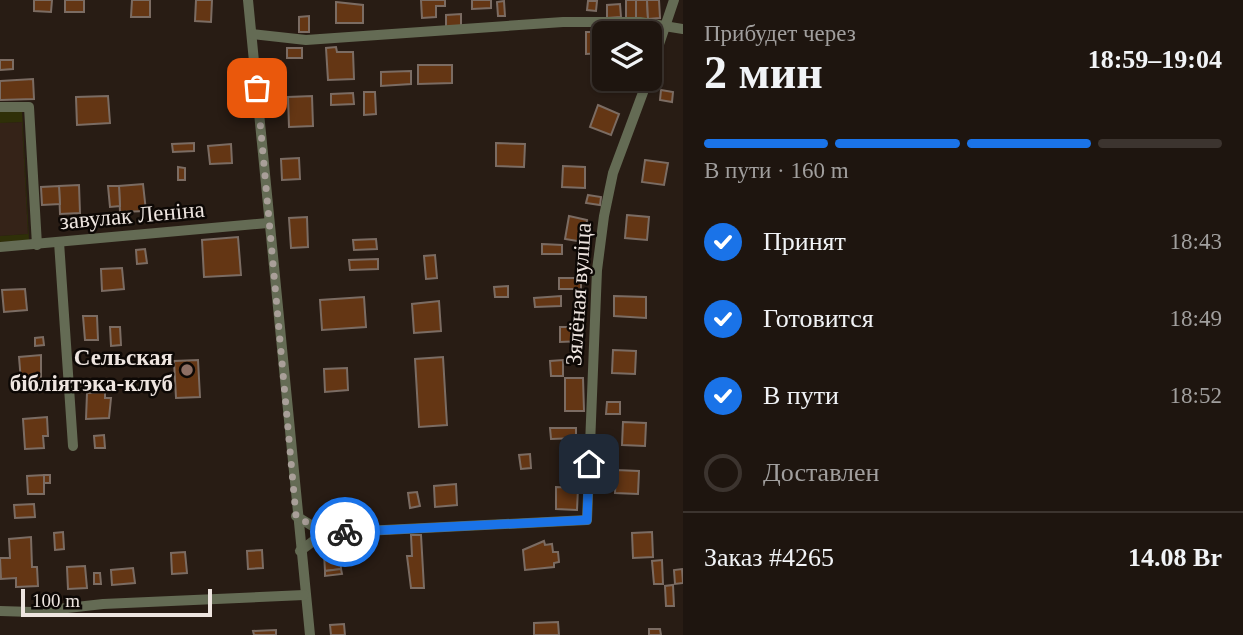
<!DOCTYPE html>
<html lang="ru">
<meta charset="utf-8">
<style>
body{margin:0;font-family:"Times New Roman",serif;background:#261e18;color:#f1f3f6;height:100vh;display:flex;flex-direction:column;font-size:26px;white-space:nowrap}
*{box-sizing:border-box;margin:0}
p{font-size:23px;color:#a19f9e}
.icon{flex:none;width:38px;height:38px;fill:none;stroke:currentColor;stroke-width:2;stroke-linecap:round;stroke-linejoin:round}
.map{position:relative;flex:1;overflow:hidden}
.panel{display:flex;flex-direction:column;background:#1e150f;width:560px}
.panel>*{flex:none}
.fabs{position:absolute;left:592px;top:21px;display:grid;gap:14px}
.fabs a{display:grid;place-items:center;width:70px;height:70px;border-radius:10px;background:#1e150f;box-shadow:0 2px 5px #0004,0 0 0 2px #3c342f;font-size:35px}
.scale{position:absolute;left:21px;bottom:18px;width:191px;box-sizing:border-box;padding-left:7px;border:4px solid #eee5e0;border-top:0;font-size:19px;line-height:24px;white-space:nowrap;color:#eee5e0;-webkit-text-stroke:5px #0d0805;paint-order:stroke}
.pin{position:absolute;display:grid;place-items:center;width:60px;height:60px;color:#fff;margin:-30px;border-radius:14px;box-shadow:0 4px 10px #0006}
.courier{position:absolute;display:grid;place-items:center;width:70px;height:70px;margin:-35px;border:5px solid #1a73e8;border-radius:50%;background:#fff;color:#222;box-shadow:0 2px 9px #0007}
.head em{font-style:normal;font-weight:800}
.head div{display:flex;flex-direction:column-reverse}
.head{display:flex;align-items:center;justify-content:space-between;height:119px;padding:0 21px}
h1{font-size:46px;font-weight:800;line-height:52px}
.bar{display:grid;grid-template-columns:repeat(4,1fr);gap:10px 7px;align-content:center;height:84px;padding:0 21px}
.bar i{height:9px;border-radius:5px;background:#3c342f}
.bar .selected{background:#1a73e8}
.bar p{grid-column:span 4}
.line{display:flex;align-items:center;gap:18px;padding:0 21px;border-top:2px solid #3c342f}
.line div{flex:1}
ol{padding:0 21px;list-style:none}
li{display:flex;align-items:center;gap:21px;height:77px}
li p{margin-inline-start:auto}
li .icon{padding:7px;border-radius:50%;background:#1a73e8;color:#fff;stroke-width:4}
li:last-child{color:#a19f9e}
li i{width:38px;height:38px;border:4px solid #3c342f;border-radius:50%}
main{display:flex;flex:1;min-height:0}
.map>svg:first-child{display:block}
.built{fill:#352318}
.green{fill:#2f3008}
.building{fill:#643614;stroke:#7b6c63;stroke-width:2}
.lines{fill:none;stroke-linecap:round;stroke-linejoin:round}
.minor{stroke:#646b54;stroke-width:10}
.done{stroke:#a99f99;stroke-width:7;stroke-dasharray:0 12.6}
.route{stroke:#1a73e8;stroke-width:9}
.education-dot{fill:#8d6e63;stroke:#0d0805;stroke-width:2.5}
.labels{text-anchor:middle;stroke-width:5;stroke-linejoin:round;paint-order:stroke}
.street-label{font-size:23px;fill:#eee5e0;stroke:#0d0805}
.poi-label{font-size:23px;font-weight:bold;fill:#eee5e0;stroke:#0d0805;text-anchor:end}
</style>
<main>
<div class="map">
<svg width="683" height="635" viewBox="0 0 683 635">
<rect width="100%" height="100%" fill="#281c14"/>
<polygon class="built" points="22,122 28,234 0,236 0,123"/>
<polygon class="green" points="0,110 22,110 29,240 0,242 0,236 28,234 22,122 0,123"/>
<g class="building">
<polygon points="34,0 52,0 51,12 34,11"/>
<rect x="65" y="0" width="19" height="12"/>
<polygon points="132,0 150,0 150,17 131,17"/>
<polygon points="196,0 212,0 211,22 195,21"/>
<polygon points="421,0 445,0 445,6 436,6 436,17 422,18"/>
<polygon points="472,0 491,0 491,8 472,9"/>
<polygon points="626,0 636,0 636,19 626,20"/>
<polygon points="636,0 647,0 648,19 636,19"/>
<polygon points="647,0 659,0 660,18 648,19"/>
<polygon points="504,1 505,16 498,16 497,2"/>
<polygon points="588,1 597,1 596,11 587,10"/>
<polygon points="336,2 363,5 363,23 336,23"/>
<polygon points="620,4 621,17 607,18 607,5"/>
<polygon points="461,14 461,27 446,27 446,15"/>
<polygon points="309,16 309,32 299,32 299,17"/>
<polygon points="586,32 609,32 604,33 604,53 586,54"/>
<polygon points="336,47 337,52 353,52 354,79 328,80 326,48"/>
<rect x="287" y="48" width="15" height="10"/>
<polygon points="0,60 13,60 13,69 0,70"/>
<polygon points="418,65 452,65 452,83 418,84"/>
<polygon points="411,71 411,84 381,86 381,72"/>
<polygon points="33,79 34,99 0,100 0,81"/>
<polygon points="661,90 673,92 672,102 660,100"/>
<polygon points="364,92 375,92 376,114 364,115"/>
<polygon points="353,93 354,104 331,105 331,94"/>
<polygon points="108,96 110,123 77,125 76,97"/>
<polygon points="312,96 313,126 289,127 288,97"/>
<polygon points="598,105 619,114 611,135 590,127"/>
<polygon points="194,143 194,151 173,152 172,144"/>
<polygon points="496,143 525,144 524,167 496,166"/>
<polygon points="231,144 232,163 210,164 208,146"/>
<polygon points="299,158 300,179 282,180 281,159"/>
<polygon points="645,160 668,163 664,185 642,182"/>
<polygon points="563,166 585,167 585,188 562,187"/>
<polygon points="178,167 185,168 185,180 178,180"/>
<polygon points="143,184 146,211 120,212 119,186"/>
<polygon points="79,185 80,213 60,214 59,186"/>
<polygon points="59,186 60,204 42,205 41,187"/>
<polygon points="108,186 119,186 120,206 110,207"/>
<polygon points="588,195 601,197 600,205 586,203"/>
<polygon points="627,215 649,217 647,240 625,238"/>
<polygon points="569,216 587,220 584,242 565,239"/>
<polygon points="307,217 308,247 291,248 289,218"/>
<polygon points="238,237 241,275 204,277 202,240"/>
<polygon points="376,239 377,249 354,250 353,240"/>
<polygon points="542,244 562,245 562,254 542,254"/>
<polygon points="145,249 147,263 137,264 136,250"/>
<polygon points="435,255 437,278 426,279 424,256"/>
<polygon points="378,259 378,269 350,270 349,260"/>
<polygon points="122,268 124,289 102,291 101,269"/>
<rect x="559" y="278" width="22" height="11"/>
<polygon points="508,286 508,297 495,297 494,287"/>
<polygon points="25,289 27,310 4,312 2,290"/>
<polygon points="561,296 561,306 535,307 534,298"/>
<polygon points="614,296 646,297 646,318 614,316"/>
<polygon points="364,297 366,327 322,330 320,300"/>
<polygon points="439,301 441,331 414,333 412,304"/>
<polygon points="83,316 97,316 98,340 85,340"/>
<polygon points="110,327 120,327 121,345 111,346"/>
<polygon points="560,327 582,327 582,341 560,342"/>
<polygon points="43,337 44,345 35,346 35,338"/>
<polygon points="613,350 636,351 635,374 612,373"/>
<polygon points="41,355 41,385 29,386 28,380 21,381 19,357"/>
<polygon points="443,357 447,425 419,427 415,359"/>
<polygon points="198,360 200,397 176,398 174,361"/>
<polygon points="563,360 563,376 551,376 550,361"/>
<polygon points="347,368 348,390 325,392 324,369"/>
<polygon points="565,378 583,378 584,411 565,411"/>
<polygon points="105,392 105,398 111,398 109,418 86,419 87,393"/>
<polygon points="607,402 620,402 620,414 606,414"/>
<polygon points="47,417 48,436 43,436 44,448 25,449 23,419"/>
<polygon points="623,422 646,423 645,446 622,445"/>
<polygon points="550,428 576,428 576,438 551,439"/>
<polygon points="104,435 105,448 95,448 94,436"/>
<polygon points="613,446 614,456 605,457 604,447"/>
<polygon points="530,454 531,468 521,469 519,455"/>
<polygon points="616,470 639,471 638,494 615,493"/>
<polygon points="44,475 44,494 28,494 27,476"/>
<rect x="44" y="475" width="6" height="8"/>
<polygon points="456,484 457,505 435,507 434,486"/>
<polygon points="556,487 578,488 577,510 556,509"/>
<polygon points="417,492 420,506 410,508 408,493"/>
<polygon points="34,504 35,517 15,518 14,505"/>
<polygon points="63,532 64,549 55,550 54,533"/>
<polygon points="652,532 653,557 633,558 632,533"/>
<polygon points="411,535 421,535 424,588 411,588 407,556 412,556"/>
<polygon points="31,537 32,567 37,567 38,586 16,587 16,578 1,579 0,558 10,558 9,539"/>
<polygon points="544,541 545,545 552,544 553,552 558,552 559,562 554,563 554,567 525,570 523,550"/>
<polygon points="262,550 263,568 248,569 247,551"/>
<polygon points="340,551 341,569 325,571 324,553"/>
<polygon points="185,552 187,573 172,574 171,553"/>
<polygon points="662,560 663,584 654,584 652,561"/>
<polygon points="85,566 87,588 68,589 67,567"/>
<polygon points="133,568 135,583 112,585 111,570"/>
<polygon points="341,569 342,574 325,576 325,571"/>
<polygon points="682,569 683,583 675,584 674,570"/>
<polygon points="94,573 100,573 101,584 94,584"/>
<polygon points="673,585 674,606 666,606 665,586"/>
<polygon points="558,622 559,635 534,635 534,623"/>
<polygon points="344,624 345,635 331,635 330,625"/>
<polygon points="649,629 660,629 661,635 649,635"/>
<polygon points="276,630 276,635 254,635 253,631"/>
</g>
<g class="lines">
<g class="minor">
<polyline points="248,0 310,635"/>
<polyline points="252,34 306,40 563,22 640,22 683,29"/>
<polyline points="649,74 674,0"/>
<polyline points="0,107 29,107 37,245"/>
<polyline points="59,242 73,446"/>
<polyline points="0,247 268,223"/>
<polyline points="296,516 324,533 587,520 597,270 604,216 613,173 648,79"/>
<polyline points="300,551 324,533"/>
<polyline points="0,611 32,612 103,604 304,595"/>
</g>
</g>
<g class="lines">
<polyline class="done" points="257,88 296,516 324,533 345,532"/>
<polyline class="route" points="345,532 587,520 589,464"/>
</g>
<circle class="education-dot" cx="187" cy="370" r="7"/>
<g class="labels">
<g class="street-label">
<text transform="translate(132 215) rotate(-5)" y="8">завулак Леніна</text>
<text transform="translate(578 294) rotate(-86)" y="8">Зялёная вуліца</text>
</g>
<g class="poi-label">
<text x="173" y="365">Сельская<tspan x="173" dy="26">бібліятэка-клуб</tspan></text>
</g>
</g>
</svg>
<div class="fabs">
<a><svg class="icon" aria-label="layers" viewBox="0 0 24 24"><path d="M12 4l9 5-9 5-9-5zM3 14l9 5 9-5"/></svg></a>
</div>
<div class="scale">100 m</div>
<div class="pin" style="left:257px;top:88px;background:#ea580c"><svg class="icon" aria-label="bag" viewBox="0 0 24 24"><path d="M5 8h14l-1 12H6zM9 8a3 3 0 0 1 6 0"/></svg></div>
<div class="pin" style="left:589px;top:464px;background:#1f2937"><svg class="icon" aria-label="home" viewBox="0 0 24 24"><path d="M3 11l9-7 9 7M6 9v11h12V9"/></svg></div>
<div class="courier" style="left:345px;top:532px"><svg class="icon" aria-label="bike" viewBox="0 0 24 24"><circle cx="6" cy="16" r="4"/><circle cx="18" cy="16" r="4"/><path d="M6 16l4-8h5l3 8M10 8l3 8H6M13 5h3"/></svg></div>
</div>
<section class="panel">
<div class="head"><div><h1>2 мин</h1><p>Прибудет через</p></div><em>18:59–19:04</em></div>
<div class="bar"><i class="selected"></i><i class="selected"></i><i class="selected"></i><i></i><p>В пути · 160 m</p></div>
<ol>
<li><svg class="icon" aria-label="check" viewBox="0 0 24 24"><path d="M5 12l5 5 9-10"/></svg>Принят<p>18:43</p></li>
<li><svg class="icon" aria-label="check" viewBox="0 0 24 24"><path d="M5 12l5 5 9-10"/></svg>Готовится<p>18:49</p></li>
<li><svg class="icon" aria-label="check" viewBox="0 0 24 24"><path d="M5 12l5 5 9-10"/></svg>В пути<p>18:52</p></li>
<li><i></i>Доставлен</li>
</ol>
<div class="line" style="height:91px"><div>Заказ #4265</div><b>14.08 Br</b></div>
</section>
</main>
